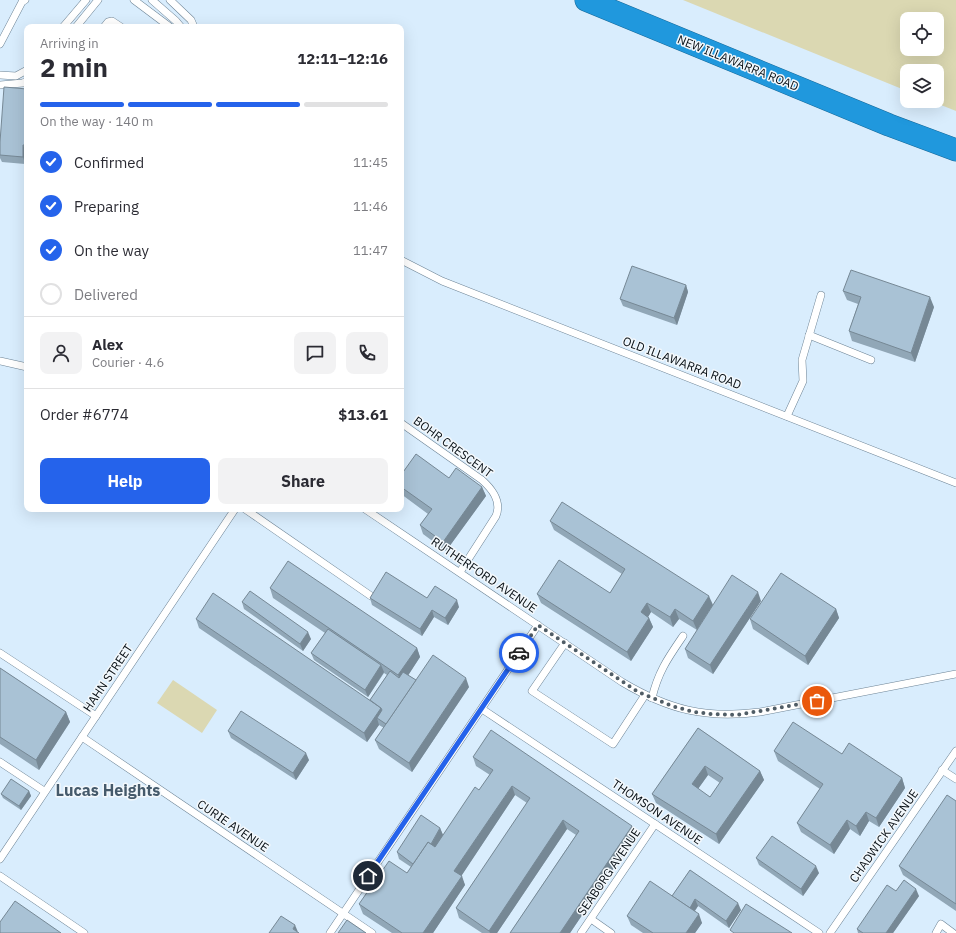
<!DOCTYPE html>
<meta charset="utf-8">
<style>
body{margin:0;font-family:"IBM Plex Sans",sans-serif;background:#f2f2f3;color:#2b2b33;height:100vh;display:flex;flex-direction:column;font-size:15px;white-space:nowrap}
*{box-sizing:border-box;margin:0}
p{font-size:13px;color:#7c7c81}
.icon{flex:none;width:22px;height:22px;fill:none;stroke:currentColor;stroke-width:2;stroke-linecap:round;stroke-linejoin:round}
.map{position:relative;flex:1;overflow:hidden}
.sheet{position:absolute;left:24px;top:24px;width:380px;height:488px;display:flex;flex-direction:column;background:#fff;border-radius:8px;box-shadow:0 4px 16px #0002}
.sheet>*{flex:none}
.controls{position:absolute;left:900px;top:12px;display:grid;gap:8px}
.controls a{display:grid;place-items:center;width:44px;height:44px;border-radius:8px;background:#fff;box-shadow:0 4px 16px #0002;font-size:20px}
.pin{position:absolute;display:grid;place-items:center;width:34px;height:34px;color:#fff;margin:-17px;border:2px solid #fff;border-radius:50%;box-shadow:0 1px 4px #0007}
.courier{position:absolute;display:grid;place-items:center;width:40px;height:40px;margin:-20px;border:3px solid #2563eb;border-radius:50%;background:#fff;color:#222;box-shadow:0 1px 5px #0007}
.head em{font-style:normal;font-weight:700}
.head div{display:flex;flex-direction:column-reverse}
.head{display:flex;align-items:center;justify-content:space-between;height:68px;padding:0 16px}
h1{font-size:26px;font-weight:700;line-height:30px}
.bar{display:grid;grid-template-columns:repeat(4,1fr);gap:6px 4px;align-content:center;height:48px;padding:0 16px}
.bar i{height:5px;border-radius:3px;background:#e1e1e2}
.bar .on{background:#2563eb}
.bar p{grid-column:span 4}
.line{display:flex;align-items:center;gap:10px;padding:0 16px;border-top:1px solid #e1e1e2}
.line div{flex:1}
.round{display:grid;place-items:center;flex:none;width:42px;height:42px;border-radius:8px;background:#f2f2f3}
ol{padding:0 16px;list-style:none}
li{display:flex;align-items:center;gap:12px;height:44px}
li p{margin-inline-start:auto}
li .icon{padding:4px;border-radius:50%;background:#2563eb;color:#fff;stroke-width:4}
li:last-child{color:#7c7c81}
li i{width:22px;height:22px;border:2px solid #e1e1e2;border-radius:50%}
.primary-button{display:flex;gap:8px;margin-top:auto;padding:8px 16px}
.primary-button a{flex:1;height:46px;border-radius:8px;background:#2563eb;color:#fff;font-size:16px;font-weight:700;line-height:46px;text-align:center}
.primary-button a+a{background:#f2f2f3;color:#2b2b33}
.map>svg:first-child{display:block}
.green{fill:#dbd8b2;fill-rule:evenodd}
.lines{fill:none;stroke-linecap:round;stroke-linejoin:round}
.lane-casing{stroke:#6c8395;stroke-width:8}
.highway-casing{stroke:#176897;stroke-width:23}
.lane{stroke:#fff;stroke-width:7}
.highway{stroke:#2098dd;stroke-width:22}
.wall{fill:#91a7b7;fill-rule:evenodd}
.shaded-wall{fill:#768895}
.building{fill:#a9c2d5;stroke:#768895;fill-rule:evenodd}
.done{stroke:#505d66;stroke-width:4;stroke-dasharray:0 7.2}
.route{stroke:#2563eb;stroke-width:5}
.labels{text-anchor:middle;stroke-width:3;stroke-linejoin:round;paint-order:stroke}
.street-label{font-size:12px;fill:#070f15;stroke:#f3f8fc}
.district-label{font-size:16px;font-weight:bold;fill:#455a6b;stroke:#f3f8fc}
</style>
<div class="map">
<svg width="956" height="933" viewBox="0 0 956 933">
<rect width="100%" height="100%" fill="#d9edfd"/>
<g class="green">
<path d="M683,0H956V111L931,101H937V71H907V91ZM907,19H937V49H907Z"/>
<polygon points="173,680 217,710 202,733 157,703"/>
</g>
<g class="lines">
<g class="lane-casing">
<g id="lane">
<polyline points="134,0 170,27"/>
<polyline points="152,0 176,21 181,27"/>
<polyline points="170,0 191,20 194,27"/>
<polyline points="63,27 86,0"/>
<polyline points="76,27 98,0"/>
<polyline points="104,27 108,22 112,21 121,27"/>
<polyline points="0,44 22,2 25,0"/>
<polyline points="0,75 16,76 27,70"/>
<polyline points="0,85 23,83 27,81"/>
<polyline points="401,260 442,281 956,483"/>
<polyline points="809,335 871,360"/>
<polyline points="0,361 27,367"/>
<polyline points="787,416 803,381 802,360 821,295"/>
<path d="M401,423L482,480C492,489 502,501 496,516L460,572"/>
<polyline points="245,509 371,596"/>
<path d="M365,509L622,682C669,710 706,719 760,712L956,674"/>
<polyline points="565,643 532,691 613,744 645,695"/>
<polyline points="0,653 96,716"/>
<path d="M652,698C658,672 668,658 683,636"/>
<polyline points="482,709 819,933"/>
<polyline points="82,737 372,933"/>
<polyline points="0,762 44,791"/>
<polyline points="942,770 956,779"/>
<polyline points="0,859 235,509"/>
<polyline points="0,876 84,933"/>
<polyline points="591,919 611,933"/>
<polyline points="330,933 538,625"/>
<polyline points="581,933 655,824"/>
<polyline points="830,933 956,751"/>
<polyline points="936,933 941,924 953,933"/>
</g>
</g>
<g class="highway-casing">
<polyline id="highway" points="586,0 889,125 956,150"/>
</g>
<use href="#lane" class="lane"/>
<use href="#highway" class="highway"/>
</g>
<g class="wall">
<polygon points="27,89 27,152 26,152 25,164 2,162 0,158 0,142"/>
<polygon points="686,285 688,292 677,325 623,306 620,299"/>
<polygon points="843,291 934,307 915,362 852,341 849,331 858,304 847,300"/>
<polygon points="401,475 449,478 482,487 486,496 446,551 423,534 420,525 428,514 401,494"/>
<polygon points="550,521 709,596 697,630 679,619 673,627 651,612 648,617 649,618 653,627 631,661 541,603 537,594 610,593 622,574 554,530"/>
<polygon points="270,588 417,648 420,657 408,675 416,680 469,687 412,772 379,749 375,740 384,728 379,725 367,742 199,628 196,619 370,700 387,675 384,673 368,697 314,660 311,653 325,633 273,598"/>
<polygon points="370,598 427,598 459,607 448,625 434,617 422,636 372,605"/>
<polygon points="761,601 713,674 688,658 685,649"/>
<polygon points="242,602 311,639 303,651 244,609"/>
<polygon points="836,609 839,618 808,665 753,629 750,619"/>
<polygon points="0,668 66,712 70,722 39,770 0,744"/>
<path d="M698,728L760,771L764,780L719,844L656,803L652,794ZM708,775L720,783L710,797L698,789Z"/>
<polygon points="228,731 309,760 296,780 231,738"/>
<polygon points="774,751 842,754 902,778 905,788 879,827 869,821 860,836 850,829 834,854 801,832 797,823 820,789 778,761"/>
<polygon points="473,757 636,835 570,933 510,933 576,835 567,829 497,933 482,933 459,918 456,908 527,803 515,795 461,876 465,885 433,933 392,933 363,914 359,904 407,873 411,867 399,859 397,852 440,828 443,835 479,790 490,775 476,766"/>
<polygon points="29,791 31,796 21,810 3,798 1,794"/>
<polygon points="956,801 956,911 903,875 899,866"/>
<polygon points="756,858 819,873 803,896 759,865"/>
<polygon points="690,870 741,910 729,928 698,906 695,911 702,923 695,933 643,933 631,925 627,916 672,896"/>
<polygon points="896,891 919,896 893,933 858,933 857,929"/>
</g>
<g class="shaded-wall">
<polygon points="23,145 26,152 25,164 23,157"/>
<polygon points="686,285 688,292 677,325 674,318"/>
<polygon points="930,297 934,307 915,362 911,353"/>
<polygon points="482,487 486,496 446,551 443,542"/>
<polygon points="758,592 761,601 713,674 710,665"/>
<polygon points="709,596 713,605 697,630 693,621"/>
<polygon points="457,600 459,607 448,625 445,618"/>
<polygon points="647,603 651,612 645,622 641,612"/>
<polygon points="675,609 679,619 673,627 670,617"/>
<polygon points="836,609 839,618 808,665 805,656"/>
<polygon points="432,610 434,617 422,636 420,629"/>
<polygon points="649,618 653,627 631,661 627,652"/>
<polygon points="308,632 311,639 303,651 300,644"/>
<polygon points="417,648 420,657 402,685 398,675"/>
<polygon points="381,665 384,672 368,697 365,690"/>
<polygon points="466,678 469,687 412,772 409,763"/>
<polygon points="381,708 384,717 377,718 379,725 367,742 364,733"/>
<polygon points="66,712 70,722 39,770 36,760"/>
<polygon points="306,753 309,760 296,780 293,773"/>
<polygon points="705,766 708,775 695,793 692,784"/>
<polygon points="760,771 764,780 719,844 716,834"/>
<polygon points="902,778 905,788 879,827 876,818"/>
<polygon points="512,786 515,795 458,881 454,871"/>
<polygon points="29,791 31,796 21,810 19,806"/>
<polygon points="866,812 869,821 860,836 856,826"/>
<polygon points="563,820 567,829 497,933 490,933 489,931"/>
<polygon points="847,820 850,829 834,854 830,845"/>
<polygon points="632,826 636,835 570,933 560,933"/>
<polygon points="440,828 443,835 433,852 431,845"/>
<polygon points="816,866 819,873 803,896 801,889"/>
<polygon points="462,876 465,885 433,933 423,933"/>
<polygon points="916,889 919,896 893,933 886,933"/>
<polygon points="695,899 698,906 691,916 689,909"/>
<polygon points="738,903 741,910 729,928 726,921"/>
<polygon points="699,914 702,923 695,933 686,933"/>
<polygon points="295,925 298,932 293,929"/>
</g>
<g class="building">
<polygon points="4,87 27,89 27,145 23,145 23,157 0,155 0,142"/>
<polygon points="632,266 686,285 674,318 620,299"/>
<polygon points="851,270 930,297 911,353 849,331 861,297 843,291"/>
<polygon points="416,454 449,478 456,468 482,487 443,542 420,525 432,509 401,487 401,475"/>
<polygon points="562,502 709,596 693,621 675,609 670,617 647,603 641,612 649,618 627,652 537,594 559,560 610,593 625,569 550,521"/>
<polygon points="288,561 417,648 398,675 270,588"/>
<polygon points="386,572 427,598 435,586 457,600 445,618 432,610 420,629 370,598"/>
<polygon points="781,573 836,609 805,656 750,619"/>
<polygon points="732,575 758,592 710,665 685,649"/>
<polygon points="250,591 308,632 300,644 242,602"/>
<polygon points="213,593 381,708 364,733 196,619"/>
<polygon points="328,629 381,665 365,690 311,653"/>
<polygon points="433,655 466,678 409,763 375,740"/>
<polygon points="0,668 66,712 36,760 0,737"/>
<polygon points="390,671 399,678 403,672 416,680 386,724 377,718 382,710 381,708 370,700"/>
<polygon points="241,711 306,753 293,773 228,731"/>
<polygon points="793,722 842,754 849,743 902,778 876,818 866,812 856,826 847,820 830,845 797,823 823,784 774,751"/>
<path d="M698,728L760,771L716,834L652,794ZM705,766L723,778L710,797L692,784Z"/>
<polygon points="491,730 632,826 560,933 510,933 579,831 563,820 489,931 456,908 530,798 512,786 454,871 462,876 423,933 402,933 359,904 389,861 407,873 428,842 435,847 475,787 479,790 493,770 473,757"/>
<polygon points="11,779 29,791 19,806 1,794"/>
<polygon points="947,795 956,801 956,904 899,866"/>
<polygon points="421,815 440,828 431,844 428,842 413,864 397,852"/>
<polygon points="772,836 816,866 801,889 756,858"/>
<polygon points="690,870 738,903 726,921 695,899 690,908 672,896"/>
<polygon points="904,880 916,889 886,933 863,933 857,929 887,885 896,891"/>
<polygon points="650,881 699,914 686,933 653,933 627,916"/>
<polygon points="15,901 61,933 0,933 0,922"/>
<polygon points="746,904 792,933 734,933 730,930"/>
<polygon points="281,916 295,925 293,929 299,933 269,933"/>
<polygon points="347,920 366,933 338,933"/>
</g>
<g class="lines">
<polyline class="done" points="519,653 538,625 638,692 672,706 694,712 711,714 737,715 817,701"/>
<polyline class="route" points="368,876 519,653"/>
</g>
<g class="labels">
<g class="street-label">
<text transform="translate(738 63) rotate(22)" y="4">NEW ILLAWARRA ROAD</text>
<text transform="translate(682 363) rotate(21)" y="4">OLD ILLAWARRA ROAD</text>
<text transform="translate(453 447) rotate(36)" y="4">BOHR CRESCENT</text>
<text transform="translate(484 575) rotate(34)" y="4">RUTHERFORD AVENUE</text>
<text transform="translate(108 678) rotate(-56)" y="4">HAHN STREET</text>
<text transform="translate(657 812) rotate(34)" y="4">THOMSON AVENUE</text>
<text transform="translate(233 826) rotate(34)" y="4">CURIE AVENUE</text>
<text transform="translate(884 836) rotate(-55)" y="4">CHADWICK AVENUE</text>
<text transform="translate(609 872) rotate(-56)" y="4">SEABORG AVENUE</text>
</g>
<g class="district-label">
<text x="108" y="796">Lucas Heights</text>
</g>
</g>
</svg>
<div class="controls">
<a><svg class="icon" aria-label="locate" viewBox="0 0 24 24"><circle cx="12" cy="12" r="6"/><path d="M12 2v4M12 18v4M2 12h4M18 12h4"/></svg></a>
<a><svg class="icon" aria-label="layers" viewBox="0 0 24 24"><path d="M12 4l9 5-9 5-9-5zM3 14l9 5 9-5"/></svg></a>
</div>
<div class="pin" style="left:817px;top:701px;background:#ea580c"><svg class="icon" aria-label="bag" viewBox="0 0 24 24"><path d="M5 8h14l-1 12H6zM9 8a3 3 0 0 1 6 0"/></svg></div>
<div class="pin" style="left:368px;top:876px;background:#1f2937"><svg class="icon" aria-label="home" viewBox="0 0 24 24"><path d="M3 11l9-7 9 7M6 9v11h12V9"/></svg></div>
<div class="courier" style="left:519px;top:653px"><svg class="icon" aria-label="car" viewBox="0 0 24 24"><path d="M5 17H2v-5l4-1 3-4h7l3 4 3 1v5h-3M9 17h6M6 11h13"/><circle cx="7" cy="17" r="2"/><circle cx="17" cy="17" r="2"/></svg></div>
<section class="sheet">
<div class="head"><div><h1>2 min</h1><p>Arriving in</p></div><em>12:11–12:16</em></div>
<div class="bar"><i class="on"></i><i class="on"></i><i class="on"></i><i></i><p>On the way · 140 m</p></div>
<ol>
<li><svg class="icon" aria-label="check" viewBox="0 0 24 24"><path d="M5 12l5 5 9-10"/></svg>Confirmed<p>11:45</p></li>
<li><svg class="icon" aria-label="check" viewBox="0 0 24 24"><path d="M5 12l5 5 9-10"/></svg>Preparing<p>11:46</p></li>
<li><svg class="icon" aria-label="check" viewBox="0 0 24 24"><path d="M5 12l5 5 9-10"/></svg>On the way<p>11:47</p></li>
<li><i></i>Delivered</li>
</ol>
<div class="line" style="height:72px"><a class="round"><svg class="icon" aria-label="person" viewBox="0 0 24 24"><circle cx="12" cy="8" r="4"/><path d="M4 21q1-7 8-7t8 7"/></svg></a><div><b>Alex</b><p>Courier · 4.6</p></div><a class="round"><svg class="icon" aria-label="chat" viewBox="0 0 24 24"><path d="M4 5h16v11H9l-5 4z"/></svg></a><a class="round"><svg class="icon" aria-label="phone" viewBox="0 0 24 24"><path d="M5 4h4l2 5-3 2q2 4 5 5l2-3 5 2v4C11 20 4 13 5 4z"/></svg></a></div>
<div class="line" style="height:52px"><div>Order #6774</div><b>$13.61</b></div>
<div class="primary-button"><a>Help</a><a>Share</a></div>
</section>
</div>
